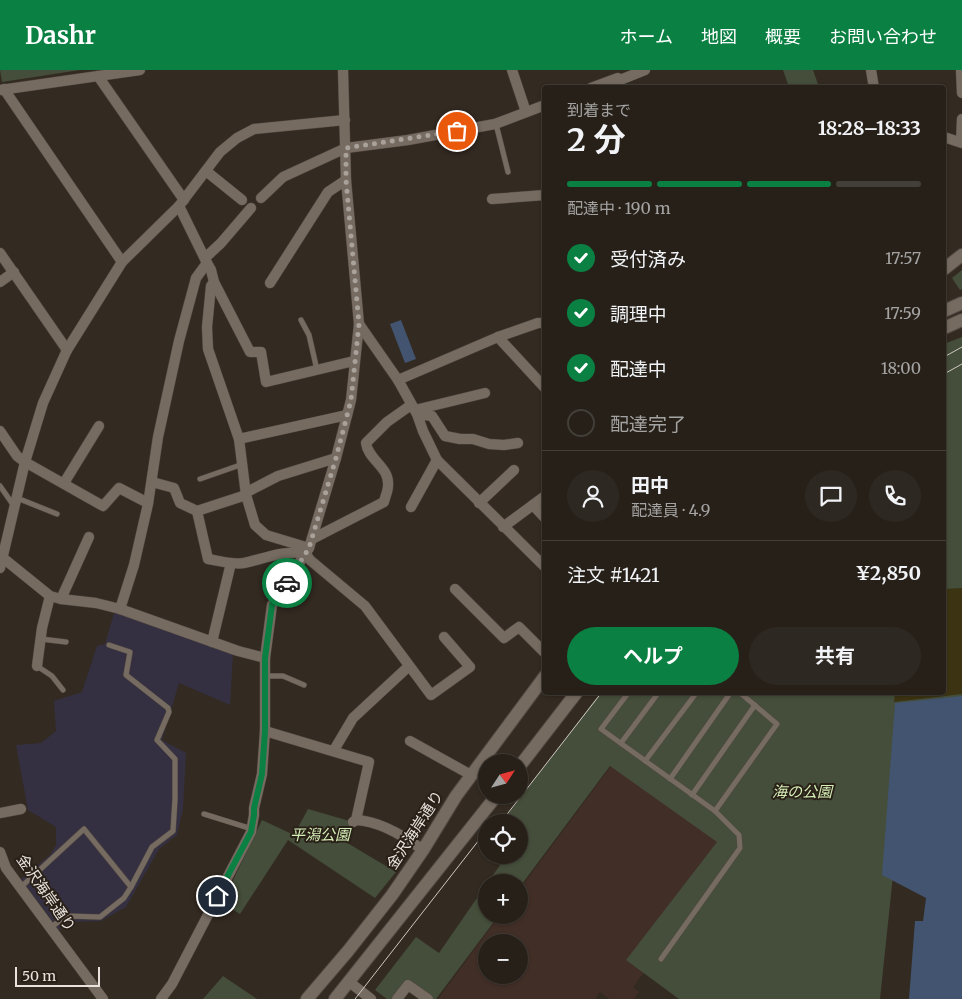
<!DOCTYPE html>
<html lang="ja">
<meta charset="utf-8">
<style>
body{margin:0;font-family:Merriweather,"Noto Sans JP",serif;background:#2e2822;color:#f1f3f6;height:100vh;display:flex;flex-direction:column;font-size:19px;white-space:nowrap}
*{box-sizing:border-box;margin:0}
p{font-size:16px;color:#a4a3a2}
.icon{flex:none;width:28px;height:28px;fill:none;stroke:currentColor;stroke-width:2;stroke-linecap:round;stroke-linejoin:round}
.map{position:relative;flex:1;overflow:hidden}
.details{position:absolute;left:542px;top:15px;width:404px;height:610px;display:flex;flex-direction:column;background:#262019;border-radius:5px;box-shadow:0 1px 4px #0004,0 0 0 1px #423e38}
.details>*{flex:none}
.needle{width:32px;rotate:54deg}
.controls{position:absolute;left:478px;top:684px;display:grid;gap:10px}
.controls a{display:grid;place-items:center;width:50px;height:50px;border-radius:50%;background:#262019;box-shadow:0 1px 4px #0004,0 0 0 1px #423e38;font-size:25px}
.scale{position:absolute;left:15px;bottom:12px;width:85px;box-sizing:border-box;padding-left:5px;border:2px solid #e9e2dd;border-top:0;font-size:14px;line-height:18px;white-space:nowrap;color:#e9e2dd;-webkit-text-stroke:4px #292018;paint-order:stroke}
.pin{position:absolute;display:grid;place-items:center;width:42px;height:42px;color:#fff;margin:-21px;border:2px solid #fff;border-radius:50%;box-shadow:0 1px 5px #0007}
.courier{position:absolute;display:grid;place-items:center;width:50px;height:50px;margin:-25px;border:4px solid #0b8043;border-radius:50%;background:#fff;color:#222;box-shadow:0 1px 6px #0007}
.head em{font-style:normal;font-weight:700}
.head div{display:flex;flex-direction:column-reverse}
.head{display:flex;align-items:center;justify-content:space-between;height:85px;padding:0 25px}
h1{font-size:32px;font-weight:700;line-height:38px}
.bar{display:grid;grid-template-columns:repeat(4,1fr);gap:8px 5px;align-content:center;height:60px;padding:0 25px}
.bar i{height:6px;border-radius:4px;background:#423e38}
.bar .current{background:#0b8043}
.bar p{grid-column:span 4}
.line{display:flex;align-items:center;gap:12px;padding:0 25px;border-top:1px solid #423e38}
.line div{flex:1}
.round{display:grid;place-items:center;flex:none;width:52px;height:52px;border-radius:26px;background:#2e2822}
ol{padding:0 25px;list-style:none}
li{display:flex;align-items:center;gap:15px;height:55px}
li p{margin-inline-start:auto}
li .icon{padding:5px;border-radius:50%;background:#0b8043;color:#fff;stroke-width:4}
li:last-child{color:#a4a3a2}
li i{width:28px;height:28px;border:2px solid #423e38;border-radius:50%}
.button{display:flex;gap:10px;margin-top:auto;padding:10px 25px}
.button a{flex:1;height:58px;border-radius:30px;background:#0b8043;color:#fff;font-size:20px;font-weight:700;line-height:58px;text-align:center}
.button a+a{background:#2e2822;color:#f1f3f6}
header{display:flex;align-items:center;gap:30px;box-sizing:border-box;height:70px;padding:0 25px;background:#0b8043;color:#fff}
header strong{font-size:24px}
nav{display:flex;gap:28px;margin-inline-start:auto;font-size:18px}
.map>svg:first-child{display:block}
.industrial{fill:#412e27;fill-rule:evenodd}
.medical{fill:#343041}
.green{fill:#454e3a}
.sand{fill:#3b3312}
.water{fill:#42546f}
.lines{fill:none;stroke-linecap:round;stroke-linejoin:round}
.service-casing{stroke:#514841;stroke-width:6}
.minor-casing{stroke:#514841;stroke-width:11}
.tertiary-casing{stroke:#514841;stroke-width:14}
.service{stroke:#766b61;stroke-width:5}
.minor{stroke:#766b61;stroke-width:10}
.tertiary{stroke:#766b61;stroke-width:12}
.tram{stroke:#cfc7c2;stroke-width:1}
.done{stroke:#a9a29b;stroke-width:5;stroke-dasharray:0 9}
.route{stroke:#0b8043;stroke-width:6}
.labels{text-anchor:middle;stroke-width:4;stroke-linejoin:round;paint-order:stroke}
.park-label{font-size:15px;font-style:italic;fill:#d5efb7;stroke:#292018}
.street-label{font-size:15px;fill:#e9e2dd;stroke:#292018}
</style>
<header>
<strong>Dashr</strong>
<nav><a>ホーム</a><a>地図</a><a>概要</a><a>お問い合わせ</a></nav>
</header>
<div class="map">
<svg width="962" height="929" viewBox="0 0 962 929">
<rect width="100%" height="100%" fill="#332a21"/>
<path class="industrial" d="M614,692L719,771L646,900L633,917L639,922L634,929H609L600,922L595,929H438L500,845H519V820ZM486,872H519V905H486Z"/>
<polygon class="medical" points="115,540 233,583 230,635 179,613 162,670 186,683 183,739 177,765 159,779 126,837 101,851 68,852 59,860 21,809 50,785 56,775 56,757 28,740 16,675 41,673 56,661 54,631 82,622 97,576 105,574"/>
<g class="green">
<polygon points="0,0 80,0 2,12"/>
<polygon points="783,0 813,0 819,17 789,17"/>
<polygon points="962,200 962,219 960,220 952,208"/>
<polygon points="962,267 962,640 910,644 880,929 679,929 626,890 717,772 610,696 519,818 519,812 488,812 503,791 497,785 519,785 519,752 502,752 600,623 944,622 944,274"/>
<polygon points="308,739 353,752 344,771 396,802 375,828 288,770 240,844 222,833 262,750 294,765"/>
<polygon points="486,815 486,845 499,845 436,929 431,929 407,912 393,929 387,929 375,920 416,867 439,883"/>
<polygon points="223,906 257,929 203,929"/>
</g>
<polygon class="sand" points="962,518 962,624 894,632 895,623 944,622 944,519"/>
<g class="water">
<polygon points="401,250 416,289 405,293 390,254"/>
<polygon points="962,626 962,929 909,929 915,851 923,851 926,828 882,805 895,633"/>
</g>
<g class="lines">
<g class="service-casing">
<g id="service">
<polyline points="496,54 508,102"/>
<polyline points="301,250 309,265 317,300"/>
<polyline points="200,409 243,394"/>
<polyline points="0,416 14,436"/>
<polyline points="17,428 57,444"/>
<polyline points="41,569 66,572"/>
<polyline points="109,575 130,582 126,605 168,638 169,642 157,670 175,689 175,729 173,761 152,777 131,817"/>
<polyline points="37,596 52,606 63,620"/>
<polyline points="265,606 283,606 304,615"/>
<polyline points="629,622 601,659 715,741 739,765 740,778 661,889"/>
<polyline points="621,673 659,622"/>
<polyline points="645,691 697,622"/>
<polyline points="670,709 731,622"/>
<polyline points="692,725 755,635"/>
<polyline points="715,741 777,654 739,622"/>
<polyline points="204,744 252,759"/>
<polyline points="21,817 84,759 131,817 124,828 100,847 67,846 51,857"/>
</g>
</g>
<g class="minor-casing">
<g id="minor">
<polyline points="512,0 526,42"/>
<polyline points="871,0 874,18"/>
<polyline points="961,0 962,23"/>
<polyline points="98,6 184,130"/>
<polyline points="620,10 645,0"/>
<polyline points="591,18 618,8"/>
<polyline points="4,19 122,192"/>
<polyline points="0,20 140,0"/>
<polyline points="944,67 962,73"/>
<polyline points="961,72 962,49"/>
<polyline points="206,101 242,130"/>
<polyline points="261,128 283,107 346,78 408,70 495,54 545,35"/>
<polyline points="492,129 545,125"/>
<polyline points="0,183 67,280"/>
<polyline points="205,188 221,173 251,138"/>
<polyline points="207,193 211,200 214,212 250,282 261,282 266,312 354,291"/>
<polyline points="0,212 14,202"/>
<polyline points="214,212 211,216 207,257 208,279 239,369 246,425 255,455 266,465 309,478"/>
<polyline points="270,213 328,122 346,110"/>
<polyline points="359,254 398,310 417,344 423,361 437,390 545,497"/>
<polyline points="498,267 545,318"/>
<polyline points="398,310 498,267 538,253 545,253"/>
<polyline points="415,340 485,323"/>
<polyline points="417,344 432,346 445,366 460,369 473,369 489,374 504,375 518,373"/>
<polyline points="0,361 17,386 25,392 103,436 119,418 148,433"/>
<polyline points="239,369 347,345"/>
<path d="M152,412L174,418L180,433L197,441L208,489C219,491 232,495 244,493C263,489 286,479 306,484L310,490L365,536L431,625L470,597L444,567"/>
<polyline points="64,413 99,356"/>
<polyline points="247,422 278,406 336,388"/>
<polyline points="479,433 514,400"/>
<polyline points="533,435 545,448"/>
<polyline points="411,437 437,390"/>
<polyline points="197,441 246,425"/>
<polyline points="503,457 545,426"/>
<path d="M312,469L384,432C385,427 388,421 388,416C390,397 368,390 366,373L387,352L411,335"/>
<polyline points="3,488 50,526 61,529 96,533 120,539 238,581 265,588"/>
<polyline points="0,498 25,392 43,333 67,280 122,192 179,136 220,82 237,68 254,59 345,50"/>
<polyline points="455,519 504,568 519,557 545,583"/>
<polyline points="61,529 89,467"/>
<polyline points="120,539 134,495 148,434 158,367 179,271 196,208 207,193 179,136"/>
<polyline points="212,572 231,493"/>
<polyline points="37,596 42,558 50,526"/>
<polyline points="265,661 369,692 356,750 353,752"/>
<polyline points="410,671 471,705"/>
<polyline points="334,680 353,648 409,596"/>
<polyline points="0,743 21,739"/>
<path d="M356,750C380,751 404,766 423,780"/>
<polyline points="0,782 6,798 103,929"/>
<polyline points="348,911 371,929"/>
<polyline points="161,929 172,914 251,762 254,745 254,738 262,704 265,661 265,588 272,535 309,478 336,388 351,330 359,254 346,110 343,0"/>
<polyline points="397,929 408,915 428,929"/>
</g>
</g>
<g class="tertiary-casing">
<g id="tertiary">
<polyline points="944,199 962,185"/>
<polyline points="944,241 962,233"/>
<polyline points="944,258 962,250"/>
<polyline points="519,697 577,622"/>
<polyline points="307,929 348,881 392,825 423,780 456,726 545,606"/>
<polyline points="335,929 497,725"/>
</g>
</g>
<use href="#service" class="service"/>
<use href="#minor" class="minor"/>
<use href="#tertiary" class="tertiary"/>
<g class="tram">
<polyline points="944,287 962,277"/>
<polyline points="944,304 962,294"/>
<polyline points="501,752 602,622"/>
<polyline points="355,929 486,761"/>
</g>
</g>
<g class="lines">
<polyline class="done" points="287,513 309,478 336,388 351,330 359,254 346,110 346,78 457,61"/>
<polyline class="route" points="217,826 251,762 254,745 254,738 262,704 265,661 265,588 272,535 287,513"/>
</g>
<g class="labels">
<g class="park-label">
<text x="802" y="727">海の公園</text>
<text x="320" y="770">平潟公園</text>
</g>
<g class="street-label">
<text transform="translate(415 760) rotate(-57)" y="5">金沢海岸通り</text>
<text transform="translate(46 823) rotate(55)" y="5">金沢海岸通り</text>
</g>
</g>
</svg>
<div class="controls">
<a><svg class="needle" viewBox="-14 -14 28 28"><path d="M0-13l5 13h-10z" fill="#e53935"/><path d="M0 13l5-13h-10z" fill="#a4a3a2"/></svg></a>
<a><svg class="icon" aria-label="locate" viewBox="0 0 24 24"><circle cx="12" cy="12" r="6"/><path d="M12 2v4M12 18v4M2 12h4M18 12h4"/></svg></a>
<a>+</a>
<a>−</a>
</div>
<div class="scale">50 m</div>
<div class="pin" style="left:457px;top:61px;background:#ea580c"><svg class="icon" aria-label="bag" viewBox="0 0 24 24"><path d="M5 8h14l-1 12H6zM9 8a3 3 0 0 1 6 0"/></svg></div>
<div class="pin" style="left:217px;top:826px;background:#1f2937"><svg class="icon" aria-label="home" viewBox="0 0 24 24"><path d="M3 11l9-7 9 7M6 9v11h12V9"/></svg></div>
<div class="courier" style="left:287px;top:513px"><svg class="icon" aria-label="car" viewBox="0 0 24 24"><path d="M5 17H2v-5l4-1 3-4h7l3 4 3 1v5h-3M9 17h6M6 11h13"/><circle cx="7" cy="17" r="2"/><circle cx="17" cy="17" r="2"/></svg></div>
<section class="details">
<div class="head"><div><h1>2 分</h1><p>到着まで</p></div><em>18:28–18:33</em></div>
<div class="bar"><i class="current"></i><i class="current"></i><i class="current"></i><i></i><p>配達中 · 190 m</p></div>
<ol>
<li><svg class="icon" aria-label="check" viewBox="0 0 24 24"><path d="M5 12l5 5 9-10"/></svg>受付済み<p>17:57</p></li>
<li><svg class="icon" aria-label="check" viewBox="0 0 24 24"><path d="M5 12l5 5 9-10"/></svg>調理中<p>17:59</p></li>
<li><svg class="icon" aria-label="check" viewBox="0 0 24 24"><path d="M5 12l5 5 9-10"/></svg>配達中<p>18:00</p></li>
<li><i></i>配達完了</li>
</ol>
<div class="line" style="height:90px"><a class="round"><svg class="icon" aria-label="person" viewBox="0 0 24 24"><circle cx="12" cy="8" r="4"/><path d="M4 21q1-7 8-7t8 7"/></svg></a><div><b>田中</b><p>配達員 · 4.9</p></div><a class="round"><svg class="icon" aria-label="chat" viewBox="0 0 24 24"><path d="M4 5h16v11H9l-5 4z"/></svg></a><a class="round"><svg class="icon" aria-label="phone" viewBox="0 0 24 24"><path d="M5 4h4l2 5-3 2q2 4 5 5l2-3 5 2v4C11 20 4 13 5 4z"/></svg></a></div>
<div class="line" style="height:65px"><div>注文 #1421</div><b>¥2,850</b></div>
<div class="button"><a>ヘルプ</a><a>共有</a></div>
</section>
</div>
